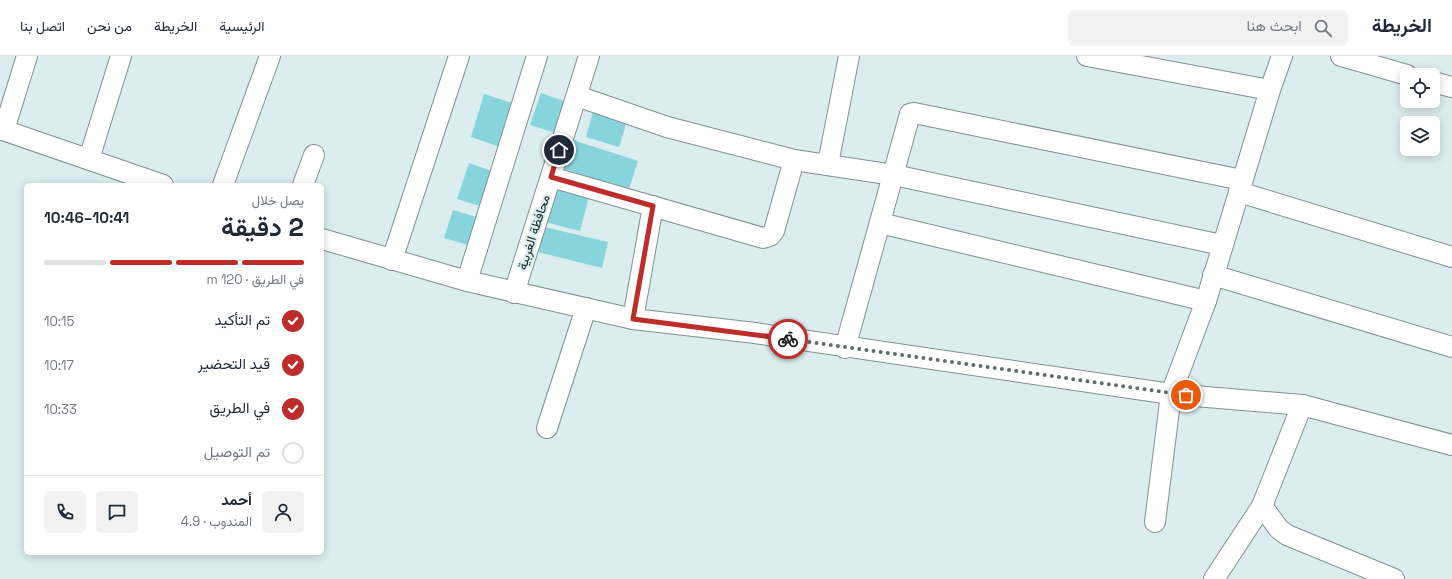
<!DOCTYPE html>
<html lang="ar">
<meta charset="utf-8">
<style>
body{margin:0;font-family:"Space Grotesk",Vazirmatn,sans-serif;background:#f2f2f3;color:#1f2937;direction:rtl;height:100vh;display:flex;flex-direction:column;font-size:15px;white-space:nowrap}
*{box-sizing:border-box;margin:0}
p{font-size:13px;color:#747a83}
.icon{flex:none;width:22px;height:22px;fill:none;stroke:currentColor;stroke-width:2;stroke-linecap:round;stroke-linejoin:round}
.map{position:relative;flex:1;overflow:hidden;direction:ltr}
.drawer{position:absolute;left:24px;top:127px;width:300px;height:372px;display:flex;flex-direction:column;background:#fff;border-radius:6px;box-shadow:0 2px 10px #0003;direction:rtl}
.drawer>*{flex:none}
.fabs{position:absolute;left:1400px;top:12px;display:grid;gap:8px}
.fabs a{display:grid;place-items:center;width:40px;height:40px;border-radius:6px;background:#fff;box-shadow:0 2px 10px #0003;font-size:20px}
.pin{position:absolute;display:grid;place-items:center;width:34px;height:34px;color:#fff;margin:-17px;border:2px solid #fff;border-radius:50%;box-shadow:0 1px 4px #0007}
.courier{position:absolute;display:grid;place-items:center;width:40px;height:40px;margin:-20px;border:3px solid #bd2e2b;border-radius:50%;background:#fff;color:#222;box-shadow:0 1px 5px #0007}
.overview em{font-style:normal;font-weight:600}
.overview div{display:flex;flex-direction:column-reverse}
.overview{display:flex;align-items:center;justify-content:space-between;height:68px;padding:0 20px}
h1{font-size:26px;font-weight:600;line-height:30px}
.bar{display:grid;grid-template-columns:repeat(4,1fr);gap:6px 4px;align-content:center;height:48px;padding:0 20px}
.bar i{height:5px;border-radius:3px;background:#e0e1e3}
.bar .active{background:#bd2e2b}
.bar p{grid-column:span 4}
.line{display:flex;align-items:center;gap:10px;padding:0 20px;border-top:1px solid #e0e1e3}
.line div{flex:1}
.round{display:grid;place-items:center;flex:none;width:42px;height:42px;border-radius:6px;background:#f2f2f3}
ol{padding:0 20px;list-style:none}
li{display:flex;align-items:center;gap:12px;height:44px}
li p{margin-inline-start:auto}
li .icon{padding:4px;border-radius:50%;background:#bd2e2b;color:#fff;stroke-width:4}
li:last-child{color:#747a83}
li i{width:22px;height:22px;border:2px solid #e0e1e3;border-radius:50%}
header{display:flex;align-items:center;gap:24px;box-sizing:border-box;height:56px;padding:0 20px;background:#fff;border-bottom:1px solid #e0e1e3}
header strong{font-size:19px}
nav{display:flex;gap:22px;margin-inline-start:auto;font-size:14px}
.search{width:280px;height:36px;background:#f2f2f3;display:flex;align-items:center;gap:10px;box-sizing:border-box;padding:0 14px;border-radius:6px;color:#747a83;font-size:15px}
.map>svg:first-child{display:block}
.building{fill:#87d4dc}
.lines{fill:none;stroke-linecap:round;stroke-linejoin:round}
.street-casing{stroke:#809193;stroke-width:22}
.street{stroke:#fff;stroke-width:20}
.done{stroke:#606b6c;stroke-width:4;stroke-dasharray:0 7.2}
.route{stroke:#bd2e2b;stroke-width:5}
.labels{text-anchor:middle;stroke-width:4;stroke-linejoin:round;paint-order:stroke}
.street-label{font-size:13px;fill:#1e2526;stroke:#dbedef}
</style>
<header>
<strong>الخريطة</strong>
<div class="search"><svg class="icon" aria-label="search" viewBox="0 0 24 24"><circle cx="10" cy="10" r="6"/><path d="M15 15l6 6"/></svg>ابحث هنا</div>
<nav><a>الرئيسية</a><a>الخريطة</a><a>من نحن</a><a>اتصل بنا</a></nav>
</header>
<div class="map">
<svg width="1452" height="523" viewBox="0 0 1452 523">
<rect width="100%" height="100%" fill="#dbedef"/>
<g class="building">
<polygon points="541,37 570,47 559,78 530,69"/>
<polygon points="484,38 516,48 503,92 471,81"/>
<polygon points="595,49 629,59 619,91 586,81"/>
<polygon points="573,84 638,105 629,133 564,113"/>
<polygon points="469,107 497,117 486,152 457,143"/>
<polygon points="555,128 590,137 580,175 545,166"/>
<polygon points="453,154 480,162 471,190 444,182"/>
<polygon points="536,169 608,186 602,212 530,194"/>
</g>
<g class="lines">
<g class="street-casing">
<g id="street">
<polyline points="1087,0 1270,34"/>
<polyline points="1341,0 1407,19"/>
<polyline points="1433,26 1452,31"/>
<polyline points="577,40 667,71 794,104 894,119 1222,189"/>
<polyline points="0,73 163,129"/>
<polyline points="4,74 27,0"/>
<polyline points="89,103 121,0"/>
<polyline points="828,108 849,0"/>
<polyline points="551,121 763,182 770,180 774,175 794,104"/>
<polyline points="223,129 270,0"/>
<polyline points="303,129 314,99"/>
<polyline points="1239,136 1452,201"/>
<polyline points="880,167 1206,245"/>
<polyline points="322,183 467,225 633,263 755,277 1171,338 1302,349 1452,389"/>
<polyline points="392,204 459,0"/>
<polyline points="1213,219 1452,291"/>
<polyline points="467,225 537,0"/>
<polyline points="514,237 589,0"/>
<polyline points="633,263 653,150"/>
<polyline points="845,292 910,58 914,57 1242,124"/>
<polyline points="547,372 586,252"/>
<polyline points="1262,450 1279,473 1287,479 1394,523"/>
<polyline points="1155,466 1171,338 1206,245 1270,34 1282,0"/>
<polyline points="1214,523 1262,450 1302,349"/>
</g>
</g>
<use href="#street" class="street"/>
</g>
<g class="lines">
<polyline class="done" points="788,283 1186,339"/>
<polyline class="route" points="559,94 551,121 653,150 633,263 788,283"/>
</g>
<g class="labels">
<g class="street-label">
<text transform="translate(533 176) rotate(-72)" y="5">محافظة الغربية</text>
</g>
</g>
</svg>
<div class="fabs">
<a><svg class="icon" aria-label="locate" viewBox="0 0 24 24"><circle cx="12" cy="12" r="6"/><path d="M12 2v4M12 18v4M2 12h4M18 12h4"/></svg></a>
<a><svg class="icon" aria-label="layers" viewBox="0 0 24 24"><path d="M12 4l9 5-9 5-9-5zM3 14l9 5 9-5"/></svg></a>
</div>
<div class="pin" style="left:1186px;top:339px;background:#ea580c"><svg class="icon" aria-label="bag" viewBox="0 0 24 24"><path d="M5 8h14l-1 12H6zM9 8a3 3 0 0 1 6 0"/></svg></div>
<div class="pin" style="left:559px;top:94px;background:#1f2937"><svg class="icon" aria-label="home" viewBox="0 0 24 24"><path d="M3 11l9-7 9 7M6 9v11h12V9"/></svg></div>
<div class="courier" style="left:788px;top:283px"><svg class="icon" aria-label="bike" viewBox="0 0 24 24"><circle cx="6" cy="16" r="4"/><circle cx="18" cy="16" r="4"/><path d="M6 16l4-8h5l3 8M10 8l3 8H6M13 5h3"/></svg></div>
<section class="drawer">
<div class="overview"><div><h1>2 دقيقة</h1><p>يصل خلال</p></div><em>10:41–10:46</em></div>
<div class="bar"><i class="active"></i><i class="active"></i><i class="active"></i><i></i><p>في الطريق · 120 m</p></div>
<ol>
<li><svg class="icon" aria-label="check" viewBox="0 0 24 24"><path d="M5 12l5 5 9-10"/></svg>تم التأكيد<p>10:15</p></li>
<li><svg class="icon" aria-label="check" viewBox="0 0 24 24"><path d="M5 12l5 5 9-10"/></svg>قيد التحضير<p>10:17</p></li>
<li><svg class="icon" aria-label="check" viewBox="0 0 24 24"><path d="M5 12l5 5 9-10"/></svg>في الطريق<p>10:33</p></li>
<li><i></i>تم التوصيل</li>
</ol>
<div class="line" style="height:72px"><a class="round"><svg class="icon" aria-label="person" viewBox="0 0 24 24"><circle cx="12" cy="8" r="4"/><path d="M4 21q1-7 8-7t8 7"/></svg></a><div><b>أحمد</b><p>المندوب · 4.9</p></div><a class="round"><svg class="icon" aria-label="chat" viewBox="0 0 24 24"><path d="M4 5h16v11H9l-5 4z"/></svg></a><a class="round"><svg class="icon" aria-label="phone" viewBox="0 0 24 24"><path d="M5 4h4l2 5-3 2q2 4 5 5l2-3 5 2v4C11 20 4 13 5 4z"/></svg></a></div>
</section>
</div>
